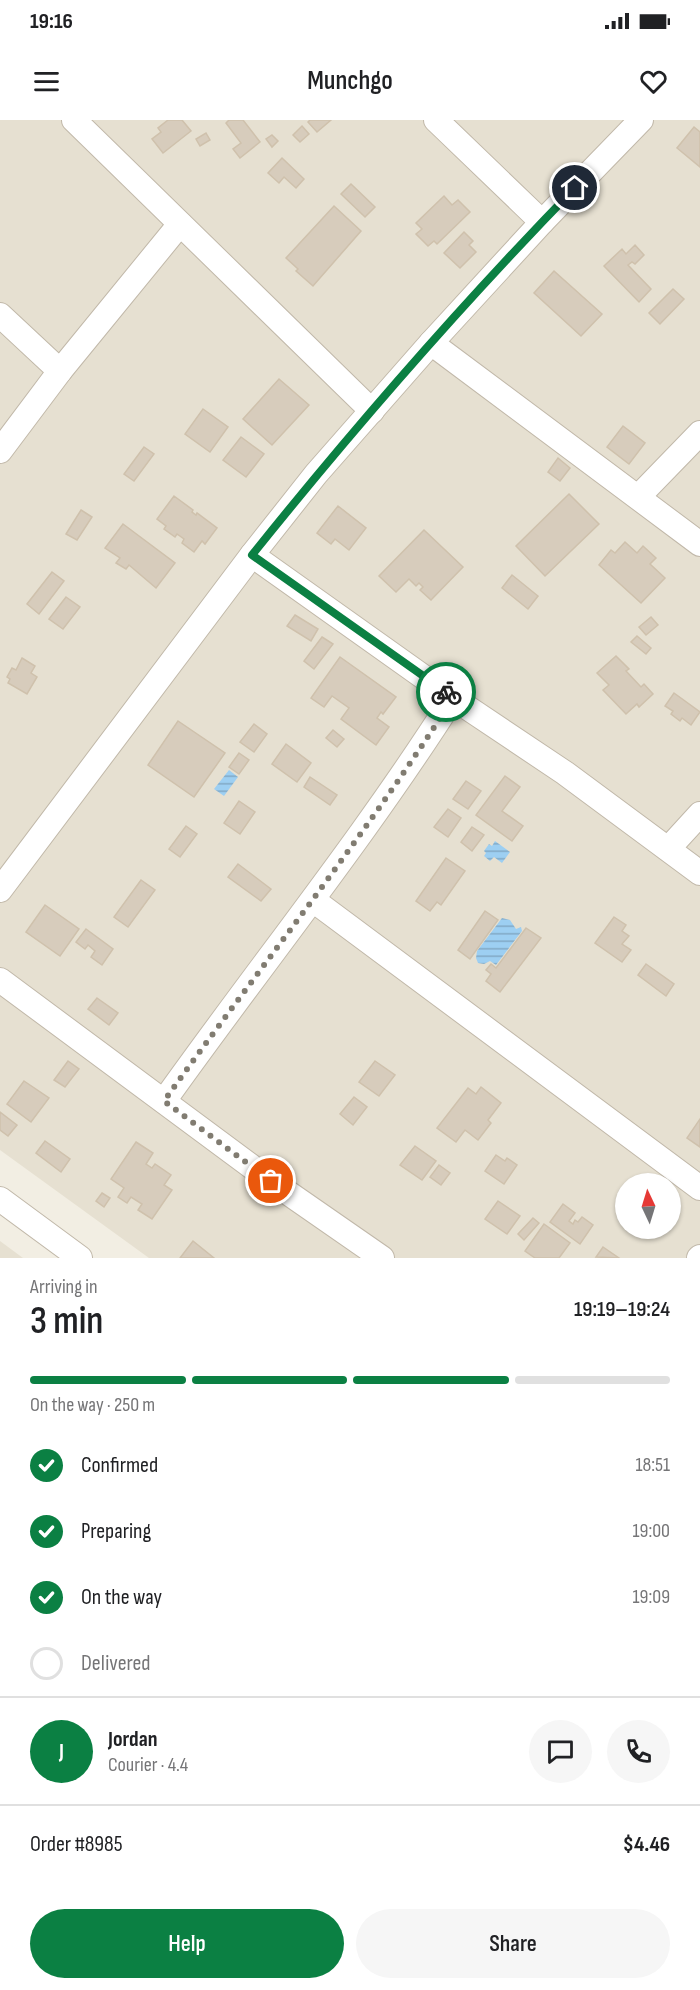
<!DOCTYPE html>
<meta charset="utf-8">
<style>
body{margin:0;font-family:"Sofia Sans Condensed",sans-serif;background:#f6f6f6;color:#202124;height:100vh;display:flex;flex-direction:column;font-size:22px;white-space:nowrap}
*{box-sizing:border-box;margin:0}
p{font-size:20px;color:#757577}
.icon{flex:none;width:33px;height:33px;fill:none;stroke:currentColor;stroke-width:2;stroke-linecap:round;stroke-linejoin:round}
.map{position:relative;height:1138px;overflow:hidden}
.sheet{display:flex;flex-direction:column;background:#fff;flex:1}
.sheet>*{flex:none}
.needle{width:39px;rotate:356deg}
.controls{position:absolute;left:615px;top:1053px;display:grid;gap:12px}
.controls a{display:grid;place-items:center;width:66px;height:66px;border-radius:50%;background:#fff;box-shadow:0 2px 4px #0004;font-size:30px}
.pin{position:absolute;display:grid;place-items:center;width:51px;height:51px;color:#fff;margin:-26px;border:3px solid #fff;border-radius:50%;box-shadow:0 2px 6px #0007}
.courier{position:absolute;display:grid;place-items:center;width:60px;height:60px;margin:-30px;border:4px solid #0b8043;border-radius:50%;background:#fff;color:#222;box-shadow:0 2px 8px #0007}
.head em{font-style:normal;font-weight:600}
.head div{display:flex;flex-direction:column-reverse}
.head{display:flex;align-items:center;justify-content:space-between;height:102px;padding:0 30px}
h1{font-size:39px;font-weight:600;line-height:45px}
.bar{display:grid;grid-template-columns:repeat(4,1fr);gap:9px 6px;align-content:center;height:72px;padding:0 30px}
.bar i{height:8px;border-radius:4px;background:#e0e0e0}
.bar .current{background:#0b8043}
.bar p{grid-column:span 4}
.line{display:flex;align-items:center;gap:15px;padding:0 30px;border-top:2px solid #e0e0e0}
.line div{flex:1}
.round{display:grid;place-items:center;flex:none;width:63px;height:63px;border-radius:32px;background:#f6f6f6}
ol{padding:0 30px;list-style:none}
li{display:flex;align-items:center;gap:18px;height:66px}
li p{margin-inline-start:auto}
li .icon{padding:6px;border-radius:50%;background:#0b8043;color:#fff;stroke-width:4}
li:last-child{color:#757577}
li i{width:33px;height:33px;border:3px solid #e0e0e0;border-radius:50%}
.primary-button{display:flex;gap:12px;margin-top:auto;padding:12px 30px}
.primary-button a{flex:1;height:69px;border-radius:36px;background:#0b8043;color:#fff;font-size:24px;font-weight:600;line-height:69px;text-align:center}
.primary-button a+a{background:#f6f6f6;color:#202124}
.status{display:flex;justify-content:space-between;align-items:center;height:42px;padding:0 30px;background:#fff;direction:ltr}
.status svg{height:16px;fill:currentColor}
header{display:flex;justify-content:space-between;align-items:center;height:78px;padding:0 30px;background:#fff;font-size:27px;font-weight:600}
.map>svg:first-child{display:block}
.residential{fill:#e6e0d1;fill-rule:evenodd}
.water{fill:url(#water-rules)}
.building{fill:#d7ccbc;stroke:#cfc1ac;stroke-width:1.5}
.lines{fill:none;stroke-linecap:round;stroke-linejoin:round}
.minor-casing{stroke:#c1b8a9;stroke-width:26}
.minor{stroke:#fff;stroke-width:24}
.done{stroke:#817c71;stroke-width:6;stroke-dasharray:0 10.8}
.route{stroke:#0b8043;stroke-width:8}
</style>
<div class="status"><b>19:16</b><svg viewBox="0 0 49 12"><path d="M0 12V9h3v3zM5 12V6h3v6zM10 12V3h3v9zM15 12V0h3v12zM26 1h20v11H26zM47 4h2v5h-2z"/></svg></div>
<header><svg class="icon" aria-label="menu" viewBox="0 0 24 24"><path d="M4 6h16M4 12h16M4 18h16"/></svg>Munchgo<svg class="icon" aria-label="heart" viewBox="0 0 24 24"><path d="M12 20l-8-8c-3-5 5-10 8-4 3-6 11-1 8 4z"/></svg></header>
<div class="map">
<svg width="700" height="1138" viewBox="0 0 700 1138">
<defs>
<pattern id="water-rules" width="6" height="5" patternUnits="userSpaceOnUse" patternTransform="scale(1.5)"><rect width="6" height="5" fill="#9dcff2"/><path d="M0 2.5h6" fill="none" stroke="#82a9c5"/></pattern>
</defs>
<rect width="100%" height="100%" fill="#f2eee3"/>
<g class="residential">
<path d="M0,0H700V1138H149L0,1030ZM626,1064H670V1108H626Z"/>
<polygon points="0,1121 23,1138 0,1138"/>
</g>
<g class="water">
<polygon points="229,650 238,657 224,676 214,669"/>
<polygon points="495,721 510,732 502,743 494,737 490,741 484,736 486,733 484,731 489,724 492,726"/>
<polygon points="502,798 510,800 516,809 521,807 522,811 496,845 490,841 484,844 478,843 476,838 477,831"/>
</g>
<g class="building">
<polygon points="168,0 182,0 191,11 163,33 152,19 161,12 158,8"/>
<polygon points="229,0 243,0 260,22 240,38 233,29 241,23 226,3"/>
<polygon points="310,0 331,0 317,12 308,2"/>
<polygon points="302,6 309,14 300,22 293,15"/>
<polygon points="694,7 700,12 700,47 677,28"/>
<polygon points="206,13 210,20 200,26 196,19"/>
<polygon points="272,15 278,21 272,27 266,19"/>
<polygon points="282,38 304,59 296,68 284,57 279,63 268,53"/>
<polygon points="351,64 375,87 365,97 341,74"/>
<polygon points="444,76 452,85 458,80 470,92 437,124 434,121 428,126 416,114 422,109 416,103"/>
<polygon points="334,86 361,111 313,166 296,151 298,149 286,138"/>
<polygon points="464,112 473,121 469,125 476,132 460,148 444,133"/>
<polygon points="635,125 644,135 635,144 632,142 628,145 651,169 639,182 604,146 622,129 626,134"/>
<polygon points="554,151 602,194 581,216 534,173"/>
<polygon points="673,169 684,179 660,204 649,193"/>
<polygon points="279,259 309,285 272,325 243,299"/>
<polygon points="203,289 228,307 210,332 185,314"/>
<polygon points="623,306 645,323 629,344 607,327"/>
<polygon points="241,317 264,334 246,357 223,340"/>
<polygon points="144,327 154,334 134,361 124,354"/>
<polygon points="558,338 570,348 560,361 548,352"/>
<polygon points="569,374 599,404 545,456 516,426"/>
<polygon points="174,376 193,390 192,392 196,395 197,393 217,408 205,424 202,421 194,432 182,423 184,419 177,414 175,417 164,409 166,406 157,399"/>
<polygon points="338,386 366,408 349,430 335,419 331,424 317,413"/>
<polygon points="81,390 92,397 77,420 66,414"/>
<polygon points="123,404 175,443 156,468 129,445 126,449 116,443 120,438 105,428"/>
<polygon points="424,410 463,447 431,480 420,470 423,467 419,463 416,466 409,459 396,472 379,456"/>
<polygon points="625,422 637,433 643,426 656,438 650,444 665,458 641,483 599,445 611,430 615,433"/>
<polygon points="52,452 64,461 39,494 27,484"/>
<polygon points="512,455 538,476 528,489 502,468"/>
<polygon points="66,477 80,487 63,509 49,499"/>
<polygon points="295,495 318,509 311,521 287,506"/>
<polygon points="651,497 658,505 646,515 639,507"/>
<polygon points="637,516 651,528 646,534 631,522"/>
<polygon points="322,517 333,524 314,549 304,541"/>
<polygon points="616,536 629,549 626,551 641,567 644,564 653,574 639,587 637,584 626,594 603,570 609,565 597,553"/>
<polygon points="340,537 396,577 383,594 381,592 377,598 389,607 376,625 341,599 349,588 332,576 324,587 311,578"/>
<polygon points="22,538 35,546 31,553 37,557 27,574 8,563 10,559 7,557 12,548 16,550"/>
<polygon points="674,573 700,592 691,605 682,598 680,601 671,594 673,591 665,586"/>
<polygon points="178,601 225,633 194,677 148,645"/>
<polygon points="254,604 267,614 254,632 240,622"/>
<polygon points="333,610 344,619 337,627 326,618"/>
<polygon points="286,624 311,643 297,662 272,644"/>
<polygon points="239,633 249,640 239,654 229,647"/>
<polygon points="505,656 520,667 502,691 523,706 512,721 476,695"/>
<polygon points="310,657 337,675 330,685 304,667"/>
<polygon points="466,661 481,671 468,689 453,679"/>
<polygon points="239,681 255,692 240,714 224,703"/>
<polygon points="448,689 461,698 448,717 434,707"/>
<polygon points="186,706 197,714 180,737 169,729"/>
<polygon points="472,707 484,715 472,731 461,722"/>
<polygon points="446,738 465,751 441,785 437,782 430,791 416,781"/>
<polygon points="238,744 271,769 261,781 228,757"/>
<polygon points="141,760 155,770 128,807 114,797"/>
<polygon points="45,785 79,809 60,836 26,812"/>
<polygon points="485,791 498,800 470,839 458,830"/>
<polygon points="614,797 626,805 622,811 629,816 622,824 631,830 622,842 595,823"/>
<polygon points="526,808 541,818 500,872 486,861 491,854 486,850 491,844 496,848"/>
<polygon points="86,809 113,829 102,845 91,837 95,831 88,825 85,829 76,822"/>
<polygon points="646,844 674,864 666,876 638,855"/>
<polygon points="97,878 118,893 109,905 88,889"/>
<polygon points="68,941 79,949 65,967 54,960"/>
<polygon points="375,941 395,955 379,976 359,962"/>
<polygon points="24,961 49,978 31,1002 7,984"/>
<polygon points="481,967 501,983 488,1000 491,1003 478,1020 465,1010 456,1022 437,1008 468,968 476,974"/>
<polygon points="354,977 367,987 353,1005 340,994"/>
<polygon points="0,992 17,1005 8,1016 0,1010"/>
<polygon points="700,999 700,1027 687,1018"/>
<polygon points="45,1021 70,1039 61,1052 36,1033"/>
<polygon points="136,1022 153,1033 146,1044 152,1048 155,1044 171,1055 164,1065 172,1070 152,1099 138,1090 142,1084 131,1077 127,1083 118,1077 124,1068 111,1059"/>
<polygon points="415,1026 436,1041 422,1060 400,1045"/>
<polygon points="496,1035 505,1041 507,1038 517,1045 504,1064 485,1051"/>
<polygon points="439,1045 450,1053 441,1065 430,1057"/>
<polygon points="102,1073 110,1078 104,1087 96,1081"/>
<polygon points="498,1081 520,1096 507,1114 485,1099"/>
<polygon points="563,1084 575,1093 569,1101 573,1104 575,1100 578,1102 582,1097 593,1105 580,1124 550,1102"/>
<polygon points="533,1098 539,1103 524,1120 518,1114"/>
<polygon points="544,1104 570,1123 559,1138 535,1138 525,1131"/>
<polygon points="193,1121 214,1138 180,1138"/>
<polygon points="603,1127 619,1138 596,1137"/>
</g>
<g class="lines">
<g class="minor-casing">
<g id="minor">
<polyline points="74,0 372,291"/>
<polyline points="436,0 542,102"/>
<polyline points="0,195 60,251"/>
<polyline points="431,223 700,424"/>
<polyline points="0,331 60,251 180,104"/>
<polyline points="638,377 700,313"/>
<polyline points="252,435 453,578 565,653 700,753"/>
<polyline points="668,729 700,694"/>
<polyline points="0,770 252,435 316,354 431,223 542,102 641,0"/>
<polyline points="313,780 700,1068"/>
<polyline points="0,860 271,1061 382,1138"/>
<path d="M164,981C260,846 364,718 453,578"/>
<polyline points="0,1079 80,1138"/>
<polyline points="699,1138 700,1137"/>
</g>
</g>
<use href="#minor" class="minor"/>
</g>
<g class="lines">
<path class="done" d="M271,1061L164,981C260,847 364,718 453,578L446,572"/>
<path class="route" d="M446,572L252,435C354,308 461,185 575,68"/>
</g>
</svg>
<div class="controls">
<a><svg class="needle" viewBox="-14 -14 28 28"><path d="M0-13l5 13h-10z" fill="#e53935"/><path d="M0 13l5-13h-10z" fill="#757577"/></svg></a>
</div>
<div class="pin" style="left:271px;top:1061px;background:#ea580c"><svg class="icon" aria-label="bag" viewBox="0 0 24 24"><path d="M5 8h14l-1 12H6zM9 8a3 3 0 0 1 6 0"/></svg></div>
<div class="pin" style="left:575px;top:68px;background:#1f2937"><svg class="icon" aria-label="home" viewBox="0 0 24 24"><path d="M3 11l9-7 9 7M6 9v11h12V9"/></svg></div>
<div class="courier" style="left:446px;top:572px"><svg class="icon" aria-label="bike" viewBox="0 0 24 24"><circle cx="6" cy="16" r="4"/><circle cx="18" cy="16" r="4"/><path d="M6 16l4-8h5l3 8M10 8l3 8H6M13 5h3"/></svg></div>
</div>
<section class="sheet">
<div class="head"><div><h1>3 min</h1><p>Arriving in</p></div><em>19:19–19:24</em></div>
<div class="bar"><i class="current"></i><i class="current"></i><i class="current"></i><i></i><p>On the way · 250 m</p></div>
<ol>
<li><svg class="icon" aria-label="check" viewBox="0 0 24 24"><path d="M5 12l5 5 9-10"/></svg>Confirmed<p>18:51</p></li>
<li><svg class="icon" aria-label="check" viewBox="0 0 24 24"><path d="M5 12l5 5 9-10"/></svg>Preparing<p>19:00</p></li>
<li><svg class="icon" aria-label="check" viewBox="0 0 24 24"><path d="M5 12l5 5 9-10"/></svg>On the way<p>19:09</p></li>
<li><i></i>Delivered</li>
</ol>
<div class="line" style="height:108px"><b class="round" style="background:#0b8043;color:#fff">J</b><div><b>Jordan</b><p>Courier · 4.4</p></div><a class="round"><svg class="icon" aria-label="chat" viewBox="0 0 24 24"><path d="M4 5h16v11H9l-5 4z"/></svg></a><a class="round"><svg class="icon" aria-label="phone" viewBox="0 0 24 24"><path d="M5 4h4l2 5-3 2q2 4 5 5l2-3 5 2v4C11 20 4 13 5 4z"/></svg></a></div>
<div class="line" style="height:78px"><div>Order #8985</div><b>$4.46</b></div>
<div class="primary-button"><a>Help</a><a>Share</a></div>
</section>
